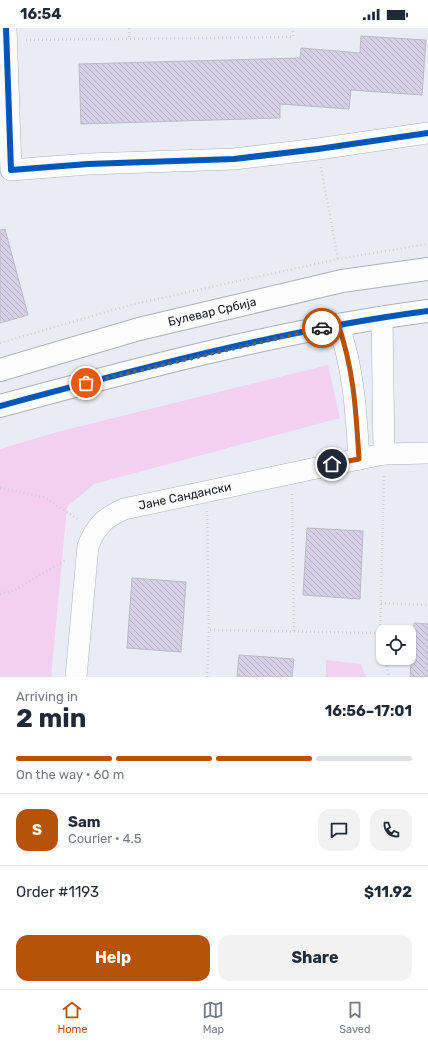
<!DOCTYPE html>
<meta charset="utf-8">
<style>
body{margin:0;font-family:Rubik,sans-serif;background:#f2f2f3;color:#1f2937;height:100vh;display:flex;flex-direction:column;font-size:15px;white-space:nowrap}
*{box-sizing:border-box;margin:0}
p{font-size:13px;color:#747a83}
.icon{flex:none;width:22px;height:22px;fill:none;stroke:currentColor;stroke-width:2;stroke-linecap:round;stroke-linejoin:round}
.map{position:relative;height:649px;overflow:hidden}
.sheet{display:flex;flex-direction:column;background:#fff;flex:1}
.sheet>*{flex:none}
.controls{position:absolute;left:376px;top:597px;display:grid;gap:8px}
.controls a{display:grid;place-items:center;width:40px;height:40px;border-radius:8px;background:#fff;box-shadow:0 1px 3px #0004;font-size:20px}
.pin{position:absolute;display:grid;place-items:center;width:34px;height:34px;color:#fff;margin:-17px;border:2px solid #fff;border-radius:50%;box-shadow:0 1px 4px #0007}
.courier{position:absolute;display:grid;place-items:center;width:40px;height:40px;margin:-20px;border:3px solid #b45309;border-radius:50%;background:#fff;color:#222;box-shadow:0 1px 5px #0007}
.overview em{font-style:normal;font-weight:700}
.overview div{display:flex;flex-direction:column-reverse}
.overview{display:flex;align-items:center;justify-content:space-between;height:68px;padding:0 16px}
h1{font-size:26px;font-weight:700;line-height:30px}
.bar{display:grid;grid-template-columns:repeat(4,1fr);gap:6px 4px;align-content:center;height:48px;padding:0 16px}
.bar i{height:5px;border-radius:3px;background:#e0e1e3}
.bar .current{background:#b45309}
.bar p{grid-column:span 4}
.line{display:flex;align-items:center;gap:10px;padding:0 16px;border-top:1px solid #e0e1e3}
.line div{flex:1}
.round{display:grid;place-items:center;flex:none;width:42px;height:42px;border-radius:12px;background:#f2f2f3}
.button{display:flex;gap:8px;margin-top:auto;padding:8px 16px}
.button a{flex:1;height:46px;border-radius:12px;background:#b45309;color:#fff;font-size:16px;font-weight:700;line-height:46px;text-align:center}
.button a+a{background:#f2f2f3;color:#1f2937}
.status{display:flex;justify-content:space-between;align-items:center;height:28px;padding:0 20px;background:#fff;direction:ltr}
.status svg{height:11px;fill:currentColor}
.tab-bar{display:flex;justify-content:space-around;align-items:center;height:56px;border-top:1px solid #e0e1e3;background:#fff;font-size:11px;color:#747a83}
.tab-bar a{display:grid;justify-items:center;gap:2px}
.tab-bar .current{color:#b45309}
.map>svg:first-child{display:block}
.park{fill:#f3d0f0}
.building{fill:url(#building-back-hatch);stroke:#bbbcc2}
.lines{fill:none;stroke-linecap:round;stroke-linejoin:round}
.minor-casing{stroke:#afb1b7;stroke-width:22}
.tertiary-casing{stroke:#afb1b7;stroke-width:24}
.path{stroke:#d0d0d2;stroke-width:2.5;stroke-dasharray:1 3;stroke-linecap:butt}
.minor{stroke:#fcfcfd;stroke-width:21}
.tertiary{stroke:#fcfcfd;stroke-width:22}
.cycleway-casing{stroke:#f6f9fe;stroke-width:8}
.cycleway{stroke:#0057b8;stroke-width:6}
.done{stroke:#606268;stroke-width:4;stroke-dasharray:0 7.2}
.route{stroke:#b45309;stroke-width:5}
.labels{text-anchor:middle;stroke-width:4;stroke-linejoin:round;paint-order:stroke}
.street-label{font-size:12px;fill:#16181d;stroke:#f6f9fe}
</style>
<div class="status"><b>16:54</b><svg viewBox="0 0 49 12"><path d="M0 12V9h3v3zM5 12V6h3v6zM10 12V3h3v9zM15 12V0h3v12zM26 1h20v11H26zM47 4h2v5h-2z"/></svg></div>
<div class="map">
<svg width="428" height="649" viewBox="0 0 428 649">
<defs>
<pattern id="building-back-hatch" width="6" height="6" patternUnits="userSpaceOnUse"><rect width="6" height="6" fill="#d5d0e5"/><path d="M-1 5l2 2M0 0l6 6M5-1l2 2" fill="none" stroke="#b6b2c4"/></pattern>
</defs>
<rect width="100%" height="100%" fill="#e9ecf4"/>
<g class="park">
<polygon points="328,337 340,390 94,456 67,479 51,649 0,649 0,421 57,404"/>
<polygon points="326,632 361,636 366,649 326,649"/>
</g>
<g class="building">
<polygon points="361,8 426,12 422,67 351,62 349,81 280,76 280,90 81,96 79,36 300,30 301,20 360,25"/>
<polygon points="5,201 28,287 0,295 0,202"/>
<polygon points="307,500 363,503 360,571 303,567"/>
<polygon points="132,550 186,554 181,624 127,620"/>
<polygon points="414,595 428,596 428,649 410,649"/>
<polygon points="239,627 294,631 292,649 237,649"/>
</g>
<g class="lines">
<g class="minor-casing">
<g id="minor">
<polyline points="6,0 11,142 88,136 234,131 318,121 428,105"/>
<polyline points="382,289 384,426"/>
<path d="M338,296C354,341 356,384 359,431"/>
<path id="s1" d="M76,649L88,518C96,498 104,490 124,481L359,431L384,426L428,425"/>
</g>
</g>
<g class="tertiary-casing">
<g id="tertiary">
<path id="s2" d="M0,342L139,301L342,253L428,241"/>
<path d="M0,378C141,340 283,302 428,283"/>
</g>
</g>
<g class="path">
<polyline points="129,0 129,11"/>
<polyline points="26,12 293,9 293,0"/>
<polyline points="321,139 338,231"/>
<polyline points="0,315 130,277 338,231 428,216"/>
<polyline points="0,460 44,469 79,492"/>
<polyline points="292,466 294,603"/>
<polyline points="207,483 209,602"/>
<polyline points="0,566 15,562 67,531"/>
<polyline points="381,575 428,577"/>
<polyline points="380,605 384,445"/>
<polyline points="385,630 389,649"/>
<polyline points="207,649 209,602 380,605 383,619"/>
</g>
<use href="#minor" class="minor"/>
<use href="#tertiary" class="tertiary"/>
<g class="cycleway-casing">
<g id="cycleway">
<polyline points="6,0 11,142 88,136 234,131 318,121 428,105"/>
<path d="M0,378C141,340 283,302 428,283"/>
</g>
</g>
<use href="#cycleway" class="cycleway"/>
</g>
<g class="lines">
<polyline class="done" points="86,355 322,300"/>
<path class="route" d="M322,300L338,296C354,342 356,383 359,431L332,436"/>
</g>
<g class="labels">
<g class="street-label">
<text dy="4" stroke="none"><textPath href="#s2" startOffset="220">Булевар Србија</textPath></text>
<text dy="4" stroke="none"><textPath href="#s1" startOffset="247">Јане Сандански</textPath></text>
</g>
</g>
</svg>
<div class="controls">
<a><svg class="icon" aria-label="locate" viewBox="0 0 24 24"><circle cx="12" cy="12" r="6"/><path d="M12 2v4M12 18v4M2 12h4M18 12h4"/></svg></a>
</div>
<div class="pin" style="left:86px;top:355px;background:#ea580c"><svg class="icon" aria-label="bag" viewBox="0 0 24 24"><path d="M5 8h14l-1 12H6zM9 8a3 3 0 0 1 6 0"/></svg></div>
<div class="pin" style="left:332px;top:436px;background:#1f2937"><svg class="icon" aria-label="home" viewBox="0 0 24 24"><path d="M3 11l9-7 9 7M6 9v11h12V9"/></svg></div>
<div class="courier" style="left:322px;top:300px"><svg class="icon" aria-label="car" viewBox="0 0 24 24"><path d="M5 17H2v-5l4-1 3-4h7l3 4 3 1v5h-3M9 17h6M6 11h13"/><circle cx="7" cy="17" r="2"/><circle cx="17" cy="17" r="2"/></svg></div>
</div>
<section class="sheet">
<div class="overview"><div><h1>2 min</h1><p>Arriving in</p></div><em>16:56–17:01</em></div>
<div class="bar"><i class="current"></i><i class="current"></i><i class="current"></i><i></i><p>On the way · 60 m</p></div>
<div class="line" style="height:72px"><b class="round" style="background:#b45309;color:#fff">S</b><div><b>Sam</b><p>Courier · 4.5</p></div><a class="round"><svg class="icon" aria-label="chat" viewBox="0 0 24 24"><path d="M4 5h16v11H9l-5 4z"/></svg></a><a class="round"><svg class="icon" aria-label="phone" viewBox="0 0 24 24"><path d="M5 4h4l2 5-3 2q2 4 5 5l2-3 5 2v4C11 20 4 13 5 4z"/></svg></a></div>
<div class="line" style="height:52px"><div>Order #1193</div><b>$11.92</b></div>
<div class="button"><a>Help</a><a>Share</a></div>
</section>
<nav class="tab-bar">
<a class="current"><svg class="icon" aria-label="home" viewBox="0 0 24 24"><path d="M3 11l9-7 9 7M6 9v11h12V9"/></svg>Home</a>
<a><svg class="icon" aria-label="map" viewBox="0 0 24 24"><path d="M3 6l6-2 6 2 6-2v14l-6 2-6-2-6 2zM9 4v14M15 6v14"/></svg>Map</a>
<a><svg class="icon" aria-label="saved" viewBox="0 0 24 24"><path d="M7 4h10v16l-5-4-5 4z"/></svg>Saved</a>
</nav>
